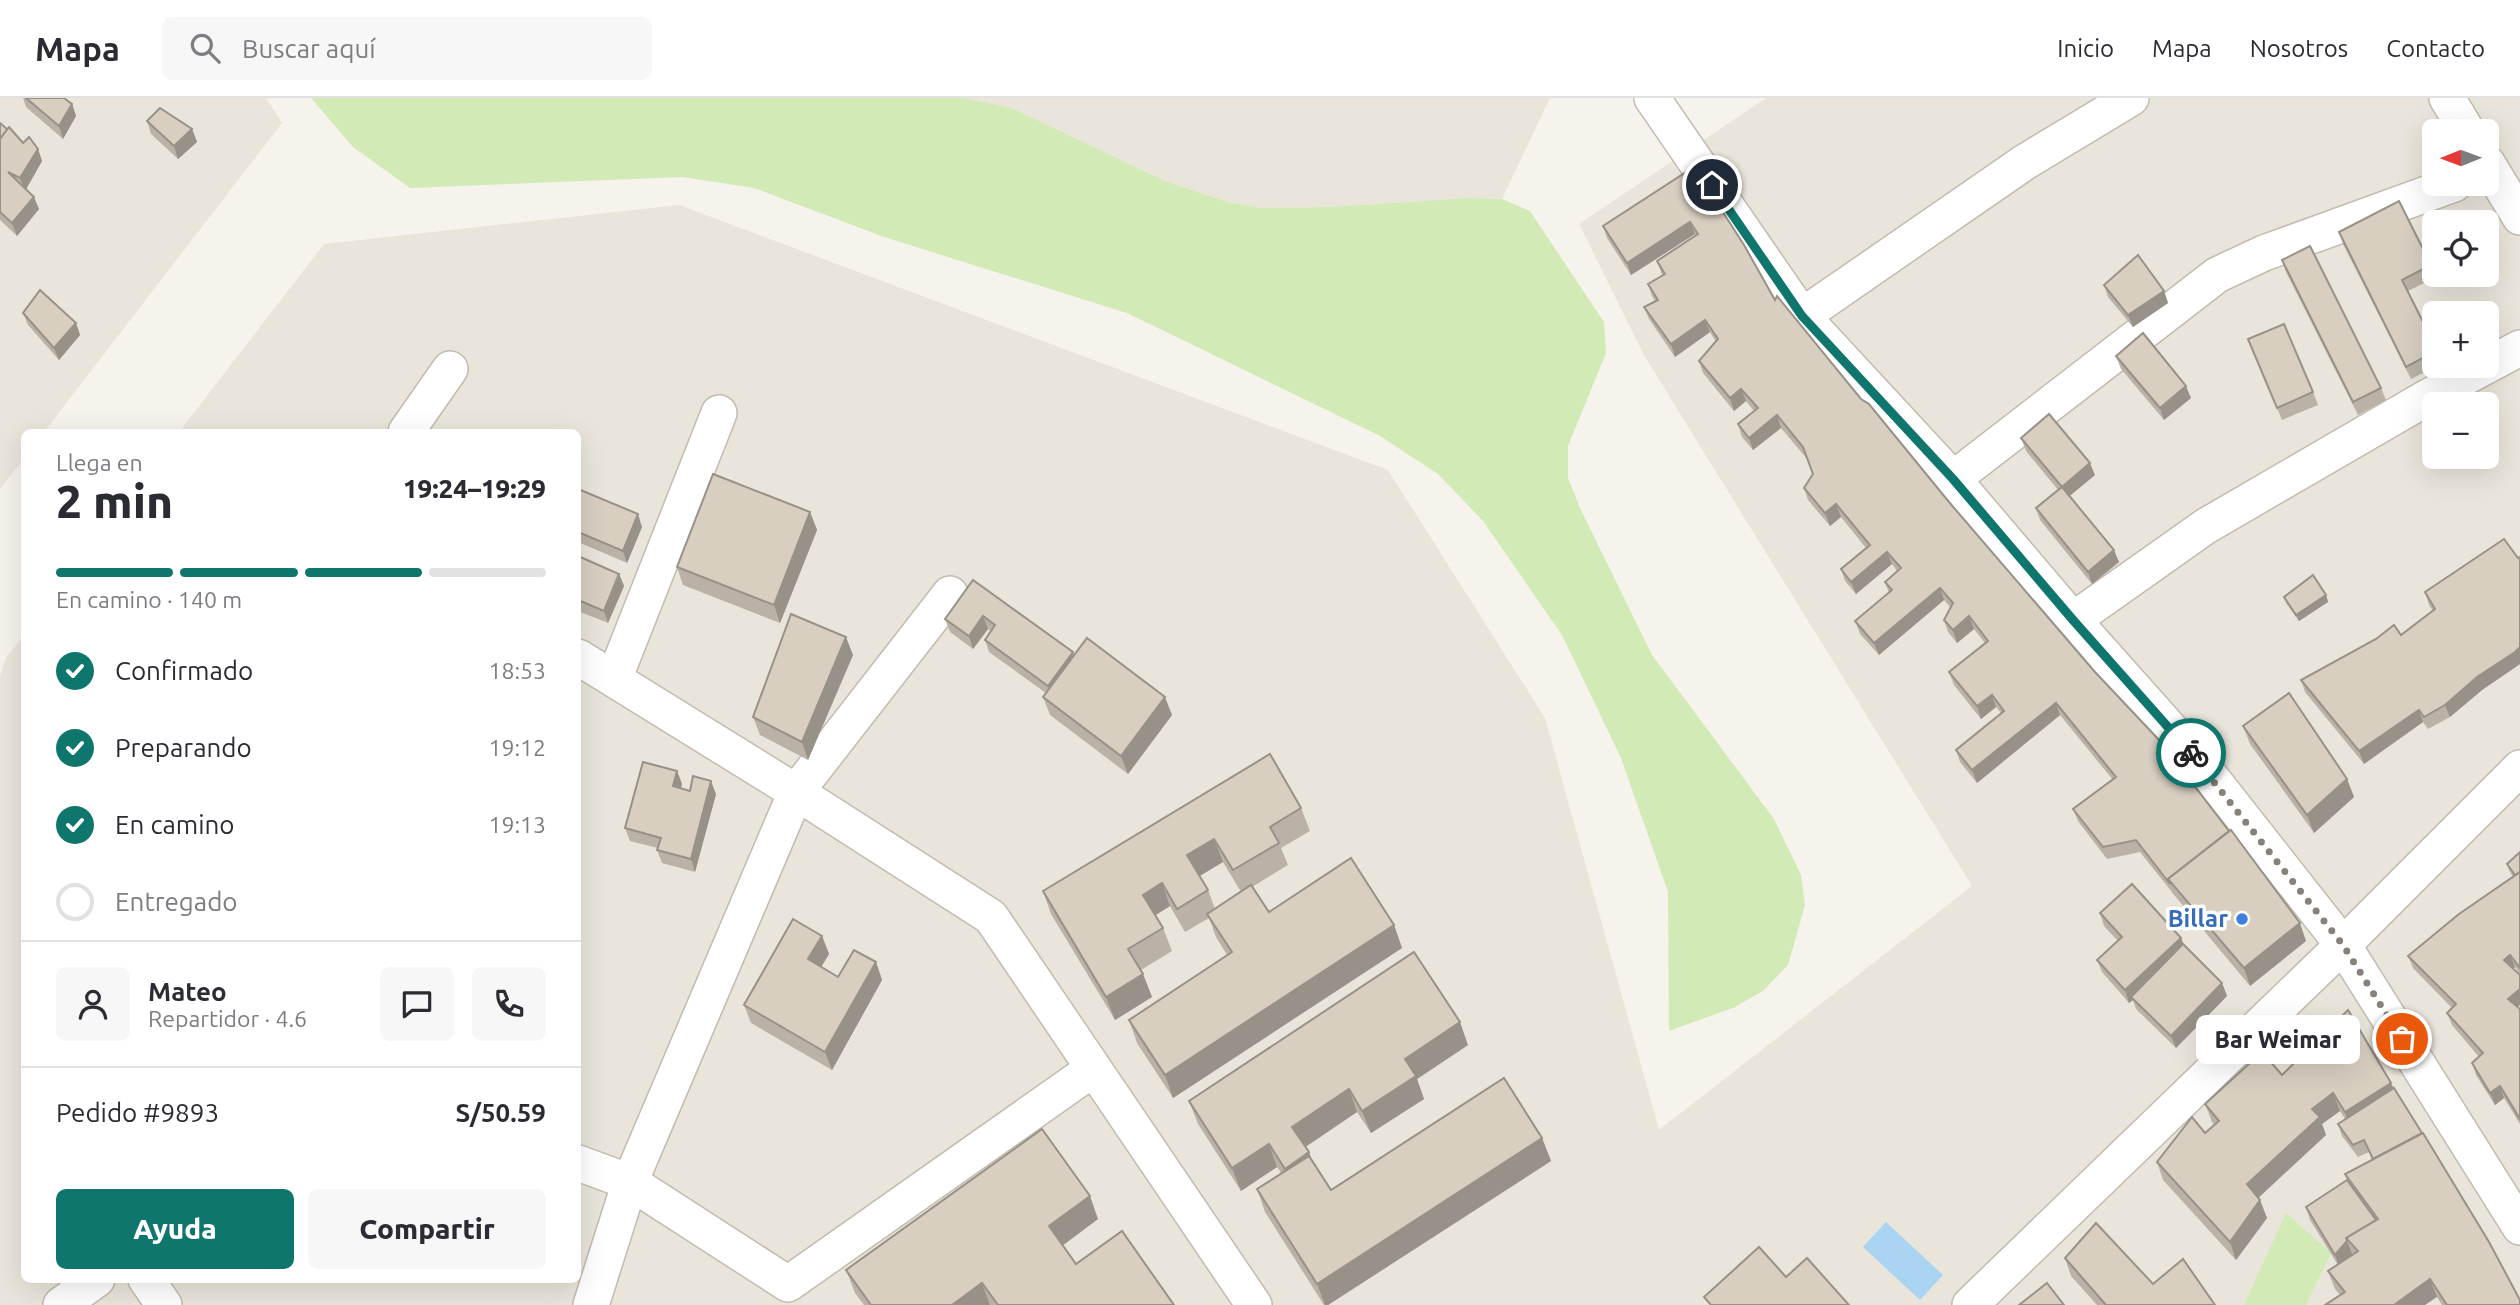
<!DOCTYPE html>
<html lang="es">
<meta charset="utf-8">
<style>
body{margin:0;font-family:Ubuntu,sans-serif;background:#f7f7f7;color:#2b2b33;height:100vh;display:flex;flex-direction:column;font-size:26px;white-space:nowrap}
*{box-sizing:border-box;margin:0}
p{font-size:23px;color:#7c7c81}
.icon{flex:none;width:38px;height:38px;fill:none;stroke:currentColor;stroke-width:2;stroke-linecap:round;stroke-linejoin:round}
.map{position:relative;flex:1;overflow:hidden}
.details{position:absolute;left:21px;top:331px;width:560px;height:854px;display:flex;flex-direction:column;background:#fff;border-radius:10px;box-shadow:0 7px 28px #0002}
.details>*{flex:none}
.needle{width:46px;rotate:269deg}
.controls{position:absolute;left:2422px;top:21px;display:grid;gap:14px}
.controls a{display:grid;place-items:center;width:77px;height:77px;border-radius:10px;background:#fff;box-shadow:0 7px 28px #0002;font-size:35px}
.pin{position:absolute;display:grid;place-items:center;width:60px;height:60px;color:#fff;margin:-30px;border:4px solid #fff;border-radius:50%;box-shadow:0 2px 7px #0007}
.courier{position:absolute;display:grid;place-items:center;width:70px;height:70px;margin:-35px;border:5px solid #0f766e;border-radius:50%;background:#fff;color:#222;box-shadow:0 2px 9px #0007}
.bubble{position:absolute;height:49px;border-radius:10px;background:#fff;box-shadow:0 7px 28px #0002;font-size:23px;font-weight:800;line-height:49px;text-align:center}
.head em{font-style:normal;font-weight:800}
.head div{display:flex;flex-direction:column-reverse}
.head{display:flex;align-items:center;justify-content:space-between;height:119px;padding:0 35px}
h1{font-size:46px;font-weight:800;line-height:52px}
.bar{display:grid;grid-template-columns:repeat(4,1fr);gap:10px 7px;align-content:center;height:84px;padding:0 35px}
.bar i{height:9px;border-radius:5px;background:#e1e1e2}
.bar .active{background:#0f766e}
.bar p{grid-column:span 4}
.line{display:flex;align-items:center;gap:18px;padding:0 35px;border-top:2px solid #e1e1e2}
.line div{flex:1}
.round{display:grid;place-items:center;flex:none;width:74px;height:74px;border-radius:10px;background:#f7f7f7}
ol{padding:0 35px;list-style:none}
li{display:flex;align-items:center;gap:21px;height:77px}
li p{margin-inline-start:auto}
li .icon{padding:7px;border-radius:50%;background:#0f766e;color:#fff;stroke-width:4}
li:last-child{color:#7c7c81}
li i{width:38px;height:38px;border:4px solid #e1e1e2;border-radius:50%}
.cta{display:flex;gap:14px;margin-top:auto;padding:14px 35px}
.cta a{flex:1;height:80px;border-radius:10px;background:#0f766e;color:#fff;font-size:28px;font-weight:800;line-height:80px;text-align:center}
.cta a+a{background:#f7f7f7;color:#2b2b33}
header{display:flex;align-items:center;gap:42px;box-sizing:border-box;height:98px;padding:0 35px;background:#fff;border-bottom:2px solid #e1e1e2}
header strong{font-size:33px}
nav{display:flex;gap:38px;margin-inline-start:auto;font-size:24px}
.search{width:490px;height:63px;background:#f7f7f7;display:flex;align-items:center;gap:18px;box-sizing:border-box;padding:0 24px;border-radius:10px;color:#7c7c81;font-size:26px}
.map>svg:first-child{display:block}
.residential{fill:#eae5da;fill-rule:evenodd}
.green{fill:#d2eab5}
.water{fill:#a9d4f2}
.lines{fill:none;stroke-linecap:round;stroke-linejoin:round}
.minor-casing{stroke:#c2bbae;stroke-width:38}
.minor{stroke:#fff;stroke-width:35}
.wall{fill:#bab2a6;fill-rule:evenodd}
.shaded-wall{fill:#979187}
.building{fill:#d8cfc1;stroke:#979187;stroke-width:2}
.done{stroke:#878178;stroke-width:7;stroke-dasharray:0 12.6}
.route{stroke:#0f766e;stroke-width:9}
.shop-dot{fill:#3f7fe0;stroke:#fff;stroke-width:2.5}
.labels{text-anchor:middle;stroke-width:7;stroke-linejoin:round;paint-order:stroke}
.shop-label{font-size:24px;font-weight:bold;fill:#366cbe;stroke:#fff;text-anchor:end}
</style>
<header>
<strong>Mapa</strong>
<div class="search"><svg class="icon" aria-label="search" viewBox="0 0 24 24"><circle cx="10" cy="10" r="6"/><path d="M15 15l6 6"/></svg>Buscar aquí</div>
<nav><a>Inicio</a><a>Mapa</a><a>Nosotros</a><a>Contacto</a></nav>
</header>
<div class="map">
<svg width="2520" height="1207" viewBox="0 0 2520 1207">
<rect width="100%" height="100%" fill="#f6f3ec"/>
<g class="residential">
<polygon points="0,0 266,0 282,25 44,334 24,334 24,360 0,391"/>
<polygon points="964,0 1550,0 1502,101 1468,100 1330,109 1262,110 1228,104 1165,83 1011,11"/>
<path d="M1766,0H2520V1207H0V578L6,560L24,537V1181H578V334H179L324,146L679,107L1388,372L1545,620L1659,1032L1972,788L1645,259L1579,126ZM2434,33H2487V86H2434ZM2434,124H2487V177H2434ZM2434,215H2487V268H2434ZM2434,306H2487V359H2434Z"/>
</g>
<g class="green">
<polygon points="311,0 964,0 1011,10 1165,83 1228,104 1262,110 1330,109 1468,100 1502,101 1530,113 1604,224 1606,255 1568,348 1568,380 1580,410 1652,557 1774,721 1801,777 1805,807 1788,867 1763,893 1735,909 1669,933 1668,794 1621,660 1562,537 1483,423 1438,376 1380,338 1127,215 884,139 754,90 683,79 410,90 353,49"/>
<polygon points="2286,1115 2331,1155 2306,1207 2244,1207"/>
</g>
<polygon class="water" points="1886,1124 1943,1177 1920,1202 1863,1149"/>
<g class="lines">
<g class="minor-casing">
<g id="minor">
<polyline points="1652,0 1802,218 1953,381 2073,522 2195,659 2343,847 2520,1129"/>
<polyline points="2447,0 2467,33"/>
<polyline points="2487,65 2520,119"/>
<polyline points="1802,218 2025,64 2131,0"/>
<polyline points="406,334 450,271"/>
<polyline points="1953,381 2217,177 2264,155 2454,86"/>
<polyline points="2073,522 2206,428 2428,299 2520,250"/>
<polyline points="578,559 796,694 991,819 1254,1207"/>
<polyline points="614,581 719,315"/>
<polyline points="578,1065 630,1084 788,1186 1093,971"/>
<polyline points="146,1181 164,1207"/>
<polyline points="61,1207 97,1181"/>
<polyline points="591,1207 630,1084 796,694 950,496"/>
<polyline points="1970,1207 2343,847 2520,670"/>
</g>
</g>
<use href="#minor" class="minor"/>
</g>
<g class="wall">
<polygon points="23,0 64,0 72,6 76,18 63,41 26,9"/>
<polygon points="147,23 192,31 197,44 178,61 151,36"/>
<polygon points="0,25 23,45 38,51 42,63 26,91 39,111 17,138 0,122"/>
<polygon points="1694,69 1775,202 2306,843 2250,888 2175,798 2140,754 2107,761 2078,723 2073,711 2113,682 2060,617 1977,685 1960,664 1956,652 2001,615 1996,609 1981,621 1954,587 1949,574 1985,545 1974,531 1957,545 1948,534 1944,522 1950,509 1944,502 1879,557 1860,536 1855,523 1889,495 1885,484 1897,473 1892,466 1856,496 1845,483 1841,471 1866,450 1841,419 1830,428 1808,402 1804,390 1813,376 1807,361 1781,330 1753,352 1742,339 1738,326 1754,313 1746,303 1734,313 1703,275 1699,263 1716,244 1710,234 1675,259 1649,221 1644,209 1655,203 1652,198 1648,186 1662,177 1657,163 1696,138 1695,136 1631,177 1607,140 1603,128"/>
<polygon points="2339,134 2431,167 2436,179 2408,193 2434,246 2434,268 2437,268 2411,281 2343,146"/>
<polygon points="2282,162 2381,290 2386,302 2358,317 2286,174"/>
<polygon points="2104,187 2164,193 2168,205 2133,229 2108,199"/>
<polygon points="23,215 76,225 80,237 59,262 28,227"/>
<polygon points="2248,241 2313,294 2318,307 2282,322"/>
<polygon points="2116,258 2191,300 2164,322 2121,271"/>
<polygon points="2021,340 2095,377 2069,398 2119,464 2092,486 2040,422 2036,410 2058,392 2026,353"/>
<polygon points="578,391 642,429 627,465 578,444"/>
<polygon points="810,414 817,432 780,525 683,487 677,469"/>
<polygon points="578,458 619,476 624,488 608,525 578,513"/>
<polygon points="2520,459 2520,566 2482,592 2450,619 2428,631 2423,624 2364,666 2305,594 2301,582 2401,537 2433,513 2429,507 2425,494"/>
<polygon points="973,482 1074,558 1172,617 1128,676 1050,617 1043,599 1046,595 989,554 985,542 991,533 988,531 973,551 950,534 945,521"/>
<polygon points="2326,497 2328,504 2299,523 2286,505 2284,499"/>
<polygon points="853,557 808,662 760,637 753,619"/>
<polygon points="2243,628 2347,681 2354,699 2314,735 2250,646"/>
<polygon points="677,673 682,686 681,690 690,693 716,696 695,774 662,765 657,752 658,750 630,743 625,730"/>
<path d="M1301,710L1310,733L1281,750L1288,767L1252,789L1269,814L1394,827L1402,850L1173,1000L1137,945L1129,922L1227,857L1216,839L1209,820L1185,834L1170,808L1155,817L1163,830L1172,853L1141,872L1152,899L1115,922L1051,816L1043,793ZM1223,764L1241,794L1215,811L1208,792L1200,778Z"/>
<polygon points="2520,754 2520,876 2515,869 2513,871 2518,909 2520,911 2520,1026 2504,1000 2495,1007 2476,977 2472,965 2479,959 2452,927 2447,915 2452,910 2413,870 2408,858 2513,779 2509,772 2507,766"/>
<polygon points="2100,815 2181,840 2184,847 2222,885 2227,898 2176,950 2136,911 2133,902 2129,905 2102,874 2097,862 2118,843 2104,828"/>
<polygon points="822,838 829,856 821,869 838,879 876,864 882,882 832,972 751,925 744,907"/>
<polygon points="1468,947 1417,981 1424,1001 1371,1035 1357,1014 1305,1049 1312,1062 1331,1092 1542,1040 1551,1063 1328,1207 1324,1207 1265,1114 1257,1091 1281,1075 1277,1069 1241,1093 1198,1026 1189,1003"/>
<polygon points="2282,977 2391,985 2394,990 2520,1207 2442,1207 2437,1199 2340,1197 2335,1191 2328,1173 2338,1167 2310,1122 2306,1109 2347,1082 2345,1076 2372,1062 2369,1054 2358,1059 2342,1038 2338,1026 2345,1021 2340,1013 2322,1026 2326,1037 2258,1099 2267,1120 2236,1162 2163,1082 2157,1064 2205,1035 2214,1027 2212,1024 2205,1006"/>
<polygon points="1098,1121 1063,1147 1076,1166 1174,1207 864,1207 855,1195 846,1172"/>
<polygon points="2065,1160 2153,1186 2215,1207 2097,1207 2071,1178"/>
</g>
<g class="shaded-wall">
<polygon points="72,6 76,18 63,41 59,28"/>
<polygon points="192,31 197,44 178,61 174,48"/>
<polygon points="38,51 42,63 25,93 20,80"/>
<polygon points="34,99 39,111 17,138 12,125"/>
<polygon points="1690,124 1695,136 1631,177 1627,165"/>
<polygon points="2164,193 2168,205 2133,229 2128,217"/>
<polygon points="1705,222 1710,234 1675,259 1671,246"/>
<polygon points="76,225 80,237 59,262 54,250"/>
<polygon points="2186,288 2191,300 2164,322 2160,310"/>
<polygon points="1741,291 1746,303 1734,313 1730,300"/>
<polygon points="1777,317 1781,330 1753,352 1749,340"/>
<polygon points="2090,365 2095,377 2066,401 2062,389"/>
<polygon points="1836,406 1841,419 1830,428 1825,415"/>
<polygon points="810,414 817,432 780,525 774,507"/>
<polygon points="638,416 642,429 627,465 623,453"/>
<polygon points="2114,452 2119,464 2092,486 2088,474"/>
<polygon points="1887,454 1892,466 1856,496 1851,484"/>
<polygon points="619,476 624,488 608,525 604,513"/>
<polygon points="1940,490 1944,502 1879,557 1874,545"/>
<polygon points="2326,497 2328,504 2299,523 2296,517"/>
<polygon points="983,518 988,531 973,551 969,538"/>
<polygon points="1969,518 1974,531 1957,545 1953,532"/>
<polygon points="846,539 853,557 808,662 802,644"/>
<polygon points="2520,549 2520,566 2482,592 2450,619 2445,607 2477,579"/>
<polygon points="1073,554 1077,567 1053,600 1048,588"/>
<polygon points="1992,597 1996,609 1981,621 1977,608"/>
<polygon points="1165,599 1172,617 1128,676 1121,658"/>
<polygon points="2056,605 2060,617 1977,685 1972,672"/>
<polygon points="2419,612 2423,624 2364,666 2359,653"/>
<polygon points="677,673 682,686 678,701 673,688"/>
<polygon points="2347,681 2354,699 2314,735 2307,717"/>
<polygon points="711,683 716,696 695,774 691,761"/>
<polygon points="1214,741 1223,764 1196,780 1187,757"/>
<polygon points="1162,785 1170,808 1151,820 1143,797"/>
<polygon points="2300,825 2306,843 2250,888 2244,870"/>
<polygon points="1394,827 1402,850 1173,1000 1165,977"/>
<polygon points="822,838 829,856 815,879 808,861"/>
<polygon points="2181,840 2186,853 2131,899 2133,902 2129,905 2125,892"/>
<polygon points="2510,857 2515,869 2509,874 2504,862"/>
<polygon points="876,864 882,882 832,972 825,954"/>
<polygon points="1143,876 1152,899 1115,922 1106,899"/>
<polygon points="2222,885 2227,898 2176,950 2171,938"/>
<polygon points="2520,891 2520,907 2513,913 2508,901"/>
<polygon points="1460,924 1468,947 1417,981 1424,1001 1371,1035 1362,1013 1405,961"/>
<polygon points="2391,985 2398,1003 2351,1031 2345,1014"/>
<polygon points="2500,988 2504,1000 2495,1007 2490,995"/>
<polygon points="1349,991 1357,1014 1301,1052 1292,1029"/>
<polygon points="2333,995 2340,1013 2322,1026 2326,1037 2254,1104 2247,1086 2312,1011"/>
<polygon points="1542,1040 1551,1063 1328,1207 1325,1207 1317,1186"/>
<polygon points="1269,1046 1277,1069 1241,1093 1232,1070"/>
<polygon points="1309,1054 1317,1077 1293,1093 1285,1071"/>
<polygon points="1090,1098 1098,1121 1058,1151 1049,1128"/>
<polygon points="2260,1102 2267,1120 2236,1162 2230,1144"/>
<polygon points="2347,1143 2352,1156 2339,1169 2335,1157"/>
<polygon points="2430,1181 2437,1199 2425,1207 2394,1207"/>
<polygon points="982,1185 990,1207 952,1207"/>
</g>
<g class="building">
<polygon points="26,0 64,0 72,6 59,28"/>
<polygon points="160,10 192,31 174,48 147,23"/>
<polygon points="0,25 8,32 0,41"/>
<polygon points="9,29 23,45 29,39 38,51 20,80 8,74 34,99 12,125 0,114 0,41"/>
<polygon points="1694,69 1744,147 1775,202 1777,198 1861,301 1869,306 1949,404 2095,574 2160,643 2229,733 2168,781 2170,786 2136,742 2103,749 2073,711 2116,679 2056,605 1972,672 1956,652 2004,613 1992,597 1977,608 1949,574 1988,543 1969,518 1953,532 1944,522 1953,505 1940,490 1874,545 1855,523 1892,492 1885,484 1901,470 1887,454 1851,484 1841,471 1870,447 1836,406 1825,415 1804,390 1813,376 1803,349 1777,317 1749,340 1738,326 1758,310 1741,291 1730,300 1699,263 1718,241 1705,222 1671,246 1644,209 1658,202 1648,186 1665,176 1657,163 1698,136 1690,124 1627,165 1603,128"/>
<polygon points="2399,103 2431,167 2402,182 2434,246 2434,254 2406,269 2339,134"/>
<polygon points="2310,148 2381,290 2353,304 2282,162"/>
<polygon points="2138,157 2164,193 2128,217 2104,187"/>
<polygon points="40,192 76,225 54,250 23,215"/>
<polygon points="2284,226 2313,294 2277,310 2248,241"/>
<polygon points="2143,235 2186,288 2160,310 2116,258"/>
<polygon points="2049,316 2090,365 2062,389 2021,340"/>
<polygon points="713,376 810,414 774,507 677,469"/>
<polygon points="2062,389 2114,452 2088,474 2036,410"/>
<polygon points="578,391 638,416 623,453 578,434"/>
<polygon points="2504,441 2518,460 2520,459 2520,549 2515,554 2477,579 2445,607 2424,619 2419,612 2359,653 2301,582 2376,541 2394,527 2401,537 2435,511 2425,494"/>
<polygon points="578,458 619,476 604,513 578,502"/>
<polygon points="2313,477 2326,497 2296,517 2284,499"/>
<polygon points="973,482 1073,554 1048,588 985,542 995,527 983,518 969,538 945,521"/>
<polygon points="791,516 846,539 802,644 753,619"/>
<polygon points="1087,540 1165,599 1121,658 1043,599"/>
<polygon points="2289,595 2347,681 2307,717 2243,628"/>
<polygon points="1270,656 1301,710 1270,729 1279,745 1233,772 1214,741 1187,757 1208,792 1177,811 1162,785 1143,797 1163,830 1128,851 1143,876 1106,899 1043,793"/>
<polygon points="643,664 677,673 673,688 690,693 693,678 711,683 691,761 657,752 661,740 625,730"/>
<polygon points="2231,732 2300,825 2244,870 2168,781"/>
<polygon points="2520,754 2520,774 2515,777 2507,766"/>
<polygon points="1351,760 1394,827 1165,977 1129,922 1232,854 1207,816 1251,787 1269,814"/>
<polygon points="2520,774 2520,870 2510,857 2504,862 2520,877 2520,891 2508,901 2520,911 2520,1021 2500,988 2490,995 2472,965 2483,955 2447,915 2456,906 2408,858 2459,816"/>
<polygon points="2132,786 2181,840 2125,892 2097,862 2122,839 2100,815"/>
<polygon points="793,821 822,838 808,861 838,879 854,852 876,864 825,954 744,907"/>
<polygon points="2183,846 2222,885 2171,938 2131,899"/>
<polygon points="1414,854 1460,924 1405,961 1416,978 1362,1013 1349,991 1292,1029 1309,1054 1285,1071 1269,1046 1232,1070 1189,1003"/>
<polygon points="2348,912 2391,985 2345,1014 2333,995 2312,1011 2320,1019 2247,1086 2260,1102 2230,1144 2157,1064 2192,1019 2205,1035 2219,1023 2205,1006 2262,954 2282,977"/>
<polygon points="1504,980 1542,1040 1317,1186 1257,1091 1309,1058 1331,1092"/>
<polygon points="2394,990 2422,1035 2373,1061 2364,1042 2353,1047 2338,1026"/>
<polygon points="1042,1031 1090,1098 1049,1128 1076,1166 1122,1133 1174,1207 998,1207 982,1185 952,1207 871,1207 846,1172"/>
<polygon points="2423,1035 2489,1144 2520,1202 2520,1207 2447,1207 2430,1181 2394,1207 2325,1207 2345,1194 2328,1173 2358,1153 2346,1140 2378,1121 2345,1076"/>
<polygon points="2347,1082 2376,1122 2346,1140 2347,1143 2335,1157 2306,1109"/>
<polygon points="2096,1125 2153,1186 2183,1161 2215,1207 2106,1207 2065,1160"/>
<polygon points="1759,1149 1786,1179 1807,1160 1849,1207 1711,1207 1704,1199"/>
<polygon points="2047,1185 2064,1207 2019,1207"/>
</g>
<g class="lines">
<polyline class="done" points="2191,655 2343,847 2402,941"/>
<polyline class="route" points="1712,87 1802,218 1953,381 2073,522 2191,655"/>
</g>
<circle class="shop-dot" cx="2242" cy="821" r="7"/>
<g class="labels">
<g class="shop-label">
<text x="2228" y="829">Billar</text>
</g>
</g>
</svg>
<div class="controls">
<a><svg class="needle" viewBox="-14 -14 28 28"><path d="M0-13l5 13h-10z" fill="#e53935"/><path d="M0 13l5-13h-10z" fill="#7c7c81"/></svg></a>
<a><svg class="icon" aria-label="locate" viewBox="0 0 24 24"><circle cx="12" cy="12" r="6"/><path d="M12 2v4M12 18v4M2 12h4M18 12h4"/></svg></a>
<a>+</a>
<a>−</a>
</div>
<div class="pin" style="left:2402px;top:941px;background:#ea580c"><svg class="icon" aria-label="bag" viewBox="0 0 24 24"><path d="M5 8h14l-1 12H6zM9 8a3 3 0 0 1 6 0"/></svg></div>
<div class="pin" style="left:1712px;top:87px;background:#1f2937"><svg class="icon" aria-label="home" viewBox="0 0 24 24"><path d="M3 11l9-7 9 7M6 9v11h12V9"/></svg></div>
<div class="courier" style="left:2191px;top:655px"><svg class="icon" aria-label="bike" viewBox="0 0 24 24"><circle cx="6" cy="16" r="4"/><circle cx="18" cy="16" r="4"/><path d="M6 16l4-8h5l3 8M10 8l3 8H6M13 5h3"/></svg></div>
<div class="bubble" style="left:2196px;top:917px;width:164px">Bar Weimar</div>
<section class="details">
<div class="head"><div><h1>2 min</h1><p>Llega en</p></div><em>19:24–19:29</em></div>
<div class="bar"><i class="active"></i><i class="active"></i><i class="active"></i><i></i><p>En camino · 140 m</p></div>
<ol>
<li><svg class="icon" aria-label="check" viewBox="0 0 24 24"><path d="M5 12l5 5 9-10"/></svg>Confirmado<p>18:53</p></li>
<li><svg class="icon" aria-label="check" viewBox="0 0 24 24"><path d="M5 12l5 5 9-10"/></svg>Preparando<p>19:12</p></li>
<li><svg class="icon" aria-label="check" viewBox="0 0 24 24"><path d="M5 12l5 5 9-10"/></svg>En camino<p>19:13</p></li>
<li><i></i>Entregado</li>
</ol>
<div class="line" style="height:126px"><a class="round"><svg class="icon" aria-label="person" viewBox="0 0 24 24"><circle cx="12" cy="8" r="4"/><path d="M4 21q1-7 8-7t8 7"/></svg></a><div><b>Mateo</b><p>Repartidor · 4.6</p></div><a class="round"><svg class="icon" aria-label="chat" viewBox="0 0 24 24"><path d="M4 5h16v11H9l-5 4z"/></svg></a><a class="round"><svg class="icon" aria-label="phone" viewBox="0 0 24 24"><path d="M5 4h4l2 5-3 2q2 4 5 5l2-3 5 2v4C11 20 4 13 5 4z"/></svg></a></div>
<div class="line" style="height:91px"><div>Pedido #9893</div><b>S/50.59</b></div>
<div class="cta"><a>Ayuda</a><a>Compartir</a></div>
</section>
</div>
